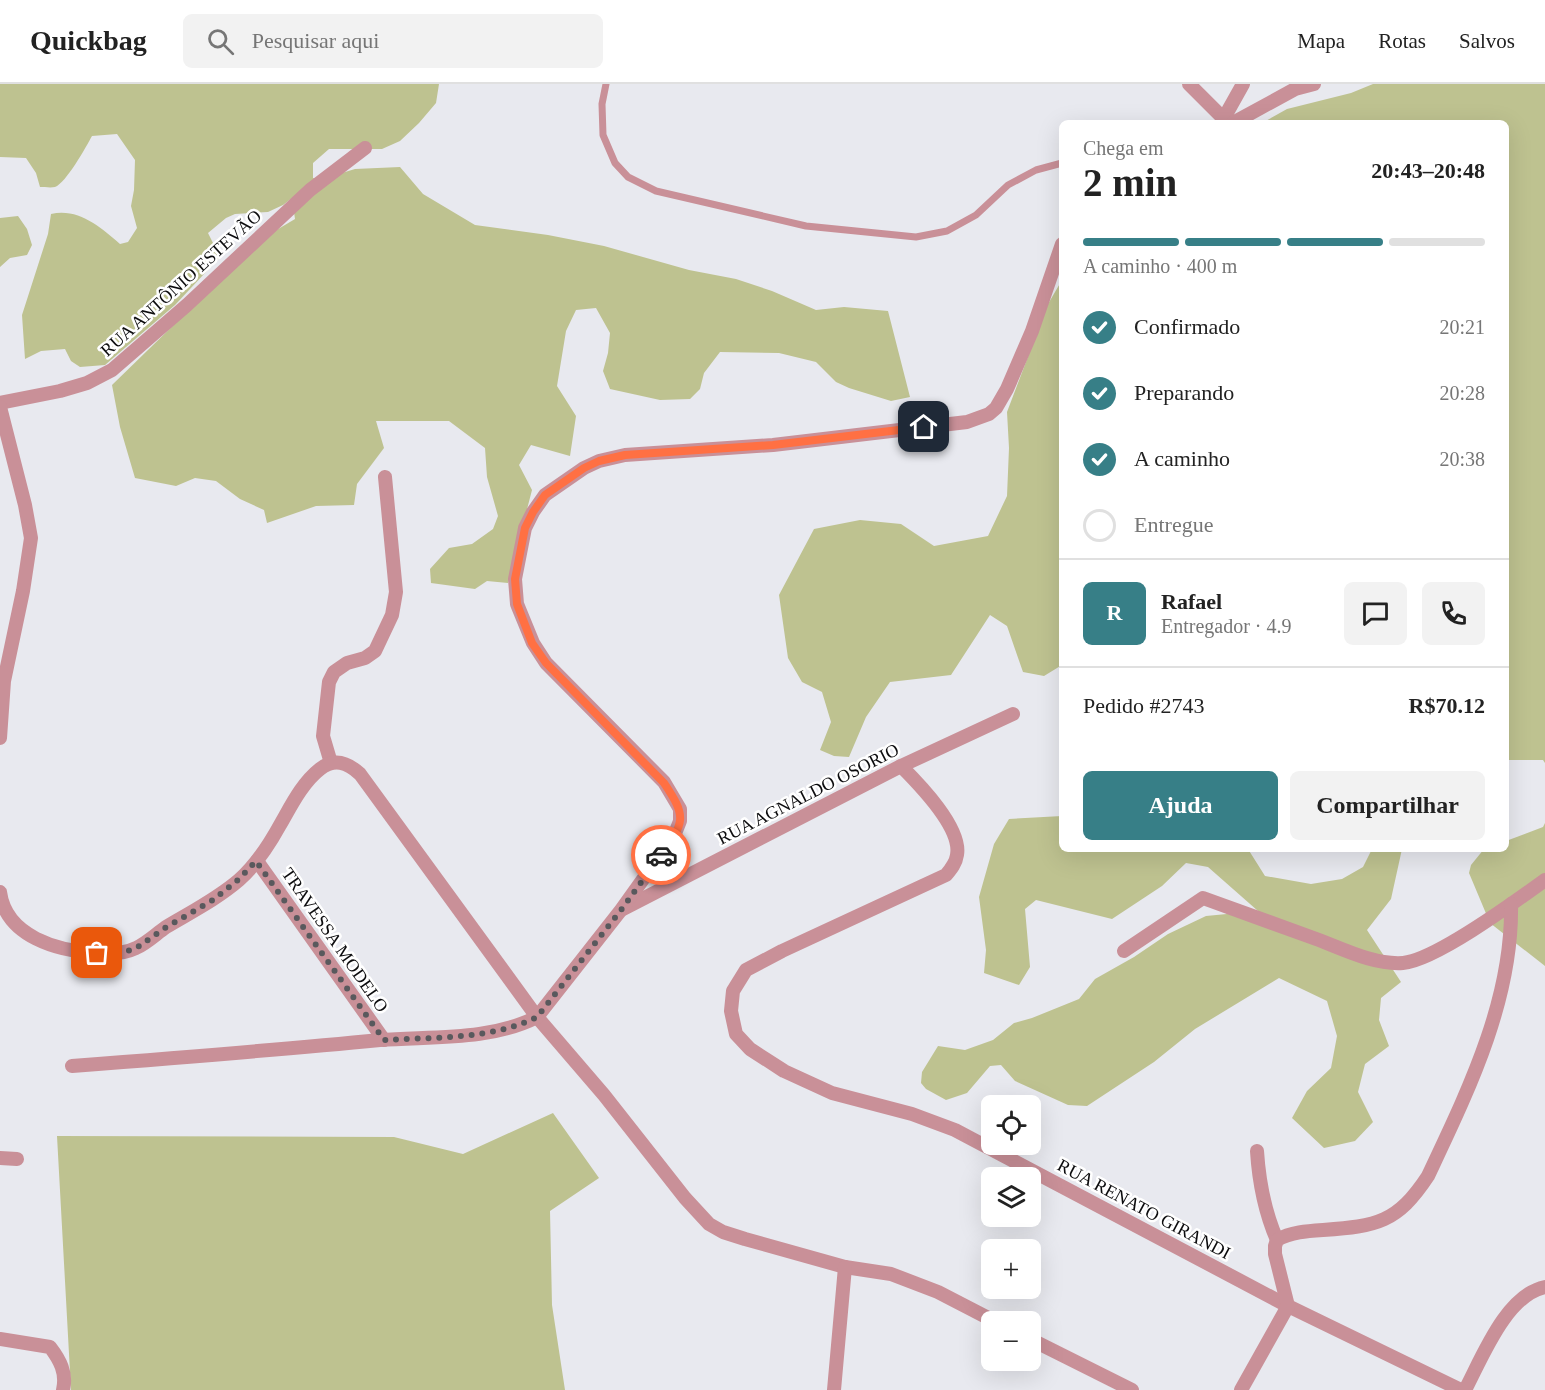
<!DOCTYPE html>
<html lang="pt">
<meta charset="utf-8">
<style>
body{margin:0;font-family:"Times New Roman",serif;background:#f2f2f2;color:#222;height:100vh;display:flex;flex-direction:column;font-size:22px;white-space:nowrap}
*{box-sizing:border-box;margin:0}
p{font-size:20px;color:#767676}
.icon{flex:none;width:33px;height:33px;fill:none;stroke:currentColor;stroke-width:2;stroke-linecap:round;stroke-linejoin:round}
.map{position:relative;flex:1;overflow:hidden}
.panel{position:absolute;left:1059px;top:36px;width:450px;height:732px;display:flex;flex-direction:column;background:#fff;border-radius:9px;box-shadow:0 6px 24px #0002}
.panel>*{flex:none}
.controls{position:absolute;left:981px;top:1011px;display:grid;gap:12px}
.controls a{display:grid;place-items:center;width:60px;height:60px;border-radius:9px;background:#fff;box-shadow:0 6px 24px #0002;font-size:30px}
.pin{position:absolute;display:grid;place-items:center;width:51px;height:51px;color:#fff;margin:-26px;border-radius:12px;box-shadow:0 3px 9px #0006}
.courier{position:absolute;display:grid;place-items:center;width:60px;height:60px;margin:-30px;border:4px solid #ff7043;border-radius:50%;background:#fff;color:#222;box-shadow:0 2px 8px #0007}
.overview em{font-style:normal;font-weight:700}
.overview div{display:flex;flex-direction:column-reverse}
.overview{display:flex;align-items:center;justify-content:space-between;height:102px;padding:0 24px}
h1{font-size:39px;font-weight:700;line-height:45px}
.bar{display:grid;grid-template-columns:repeat(4,1fr);gap:9px 6px;align-content:center;height:72px;padding:0 24px}
.bar i{height:8px;border-radius:4px;background:#e0e0e0}
.bar .current{background:#377f87}
.bar p{grid-column:span 4}
.line{display:flex;align-items:center;gap:15px;padding:0 24px;border-top:2px solid #e0e0e0}
.line div{flex:1}
.round{display:grid;place-items:center;flex:none;width:63px;height:63px;border-radius:9px;background:#f2f2f2}
ol{padding:0 24px;list-style:none}
li{display:flex;align-items:center;gap:18px;height:66px}
li p{margin-inline-start:auto}
li .icon{padding:6px;border-radius:50%;background:#377f87;color:#fff;stroke-width:4}
li:last-child{color:#767676}
li i{width:33px;height:33px;border:3px solid #e0e0e0;border-radius:50%}
.cta{display:flex;gap:12px;margin-top:auto;padding:12px 24px}
.cta a{flex:1;height:69px;border-radius:9px;background:#377f87;color:#fff;font-size:24px;font-weight:700;line-height:69px;text-align:center}
.cta a+a{background:#f2f2f2;color:#222}
header{display:flex;align-items:center;gap:36px;box-sizing:border-box;height:84px;padding:0 30px;background:#fff;border-bottom:2px solid #e0e0e0}
header strong{font-size:28px}
nav{display:flex;gap:33px;margin-inline-start:auto;font-size:21px}
.search{width:420px;height:54px;background:#f2f2f2;display:flex;align-items:center;gap:15px;box-sizing:border-box;padding:0 21px;border-radius:9px;color:#767676;font-size:22px}
.map>svg:first-child{display:block}
.green{fill:#bec290}
.lines{fill:none;stroke-linecap:round;stroke-linejoin:round}
.service{stroke:#c99098;stroke-width:7}
.minor{stroke:#c99098;stroke-width:14}
.done{stroke:#59595d;stroke-width:6;stroke-dasharray:0 10.8}
.route{stroke:#ff7043;stroke-width:8}
.labels{text-anchor:middle;stroke-width:5;stroke-linejoin:round;paint-order:stroke}
.street-label{font-size:18px;fill:#0c0c0e;stroke:#fff}
</style>
<header>
<strong>Quickbag</strong>
<div class="search"><svg class="icon" aria-label="search" viewBox="0 0 24 24"><circle cx="10" cy="10" r="6"/><path d="M15 15l6 6"/></svg>Pesquisar aqui</div>
<nav><a>Mapa</a><a>Rotas</a><a>Salvos</a></nav>
</header>
<div class="map">
<svg width="1545" height="1306" viewBox="0 0 1545 1306">
<rect width="100%" height="100%" fill="#e8e9ef"/>
<g class="green">
<path d="M0,0H439L436,19L419,39L400,57L382,65H329L313,79V94L322,95L355,85L400,83L423,110L475,141L548,151L604,162L689,186L736,195L772,207L816,226L844,223L888,227L910,313L891,317L849,304L836,298L816,278L779,269L720,268L704,289L700,305L690,315L660,316L610,305L603,287L608,269L610,249L596,224L576,226L566,247L557,302L576,332L570,372L531,361L519,381L532,406L508,499L487,497L475,505L431,499L430,485L449,464L472,460L493,445L498,432L487,393L485,364L449,337H376L384,364L357,400L354,421L316,422L267,439L264,426L240,415L216,397L195,394L176,402L135,394L120,343L112,301L263,154L295,135L292,114L283,121L268,128L235,130L226,134L208,149L220,173L175,221L105,281L80,283L71,277L65,265L41,267L25,275L22,231L48,150L51,130C79,124 100,143 120,160L128,158L137,144L131,122L134,106L135,76L117,50L92,52C86,63 66,99 55,103C51,104 44,103 40,103L36,89L26,74L0,73Z"/>
<polygon points="1373,0 1545,0 1545,679 1543,676 1506,676 1506,39 1262,39 1287,25 1351,9"/>
<polygon points="18,132 27,145 32,161 27,171 10,174 0,183 0,134"/>
<polygon points="1062,196 1062,581 1044,592 1023,588 1007,542 990,531 951,591 890,598 866,633 849,673 834,672 820,666 831,638 822,608 802,598 788,574 779,511 814,445 860,436 901,440 934,462 988,452 1007,412 1009,364 1007,328 1048,220"/>
<polygon points="1062,732 1062,765 1248,765 1265,792 1311,800 1342,795 1363,783 1372,765 1402,765 1391,815 1367,846 1401,898 1381,914 1379,936 1389,962 1365,980 1358,1008 1373,1038 1355,1057 1324,1064 1292,1034 1307,1007 1331,984 1337,952 1327,917 1279,894 1195,945 1154,978 1087,1022 1068,1021 1015,997 1001,981 990,982 967,1009 946,1016 926,1005 921,999 922,988 938,962 965,966 993,956 1014,939 1032,934 1079,915 1095,895 1134,873 1168,850 1206,832 1258,827 1208,783 1186,779 1162,802 1112,835 1036,816 1025,825 1030,883 1019,901 984,889 986,866 979,813 994,760 1009,735"/>
<polygon points="1545,739 1545,882 1490,839 1469,789 1471,781 1484,765 1506,765 1506,757 1543,743"/>
<polygon points="553,1029 599,1094 550,1127 552,1221 565,1306 71,1306 57,1052 394,1053 463,1070"/>
</g>
<g class="lines">
<polyline class="service" points="606,0 602,20 603,51 615,79 628,93 656,107 806,142 916,153 947,147 976,131 1008,101 1036,86 1062,79"/>
<g class="minor">
<polyline points="1189,0 1228,39"/>
<polyline points="1224,34 1243,0"/>
<polyline points="1233,39 1295,5 1314,0"/>
<polyline points="0,319 60,307 87,299 112,286 187,221 310,106 365,64"/>
<polyline points="0,323 25,421 31,454 23,507 4,597 0,654"/>
<polyline points="331,679 323,652 329,598 334,588 347,579 365,574 375,567 392,531 396,508 385,393"/>
<path d="M901,682C919,700 962,744 957,771C956,779 951,785 946,791L782,867L746,886L733,907L731,927L736,950L750,965L784,987L832,1009L912,1030L955,1046L1288,1222L1461,1306"/>
<polyline points="257,777 384,956"/>
<path d="M0,808C6,853 58,867 96,869C109,870 124,870 136,864C147,859 156,850 166,843C191,828 217,815 239,796C256,781 269,761 280,741C291,722 302,699 320,685C334,674 347,678 360,690L537,933L604,1011L685,1114L709,1140L723,1148L745,1155L845,1183L891,1190L938,1208L996,1238"/>
<polyline points="623,825 901,682 1013,630"/>
<path d="M1124,867L1203,814C1241,828 1280,842 1319,856C1345,866 1375,881 1403,879C1436,876 1516,817 1545,796"/>
<path d="M72,982C175,974 278,966 380,956C432,952 490,957 537,933L621,826L674,752L680,737V725L664,698L546,579L533,559L517,520L515,495L525,444L533,428L545,411L584,384L599,377L625,371L773,361L967,338L989,330L996,324L1007,305L1032,247L1062,160"/>
<path d="M1257,1067C1259,1099 1264,1126 1277,1156"/>
<polyline points="0,1074 17,1075"/>
<path d="M0,1255L50,1263C60,1276 67,1289 63,1306"/>
<polyline points="1030,1255 1132,1306"/>
<polyline points="834,1306 845,1183"/>
<path d="M1241,1306L1288,1222L1275,1170V1162L1277,1156C1291,1148 1307,1147 1323,1146C1377,1142 1397,1139 1428,1092C1468,1007 1513,916 1511,820"/>
<path d="M1465,1306C1482,1274 1506,1211 1545,1203"/>
</g>
</g>
<g class="lines">
<path class="done" d="M97,869L114,870L135,865L165,844L213,816L239,795L256,777L384,956C434,953 491,956 537,933L621,826L661,771"/>
<path class="route" d="M661,771C685,738 687,733 664,699L546,579L532,559L517,520L515,495L525,444L533,428L545,411L584,384L599,377L625,371L773,361L924,343"/>
</g>
<g class="labels">
<g class="street-label">
<text transform="translate(181 199) rotate(-42)" y="6">RUA ANTÔNIO ESTEVÃO</text>
<text transform="translate(808 710) rotate(-27)" y="6">RUA AGNALDO OSORIO</text>
<text transform="translate(335 856) rotate(55)" y="6">TRAVESSA MODELO</text>
<text transform="translate(1144 1125) rotate(28)" y="6">RUA RENATO GIRANDI</text>
</g>
</g>
</svg>
<div class="controls">
<a><svg class="icon" aria-label="locate" viewBox="0 0 24 24"><circle cx="12" cy="12" r="6"/><path d="M12 2v4M12 18v4M2 12h4M18 12h4"/></svg></a>
<a><svg class="icon" aria-label="layers" viewBox="0 0 24 24"><path d="M12 4l9 5-9 5-9-5zM3 14l9 5 9-5"/></svg></a>
<a>+</a>
<a>−</a>
</div>
<div class="pin" style="left:97px;top:869px;background:#ea580c"><svg class="icon" aria-label="bag" viewBox="0 0 24 24"><path d="M5 8h14l-1 12H6zM9 8a3 3 0 0 1 6 0"/></svg></div>
<div class="pin" style="left:924px;top:343px;background:#1f2937"><svg class="icon" aria-label="home" viewBox="0 0 24 24"><path d="M3 11l9-7 9 7M6 9v11h12V9"/></svg></div>
<div class="courier" style="left:661px;top:771px"><svg class="icon" aria-label="car" viewBox="0 0 24 24"><path d="M5 17H2v-5l4-1 3-4h7l3 4 3 1v5h-3M9 17h6M6 11h13"/><circle cx="7" cy="17" r="2"/><circle cx="17" cy="17" r="2"/></svg></div>
<section class="panel">
<div class="overview"><div><h1>2 min</h1><p>Chega em</p></div><em>20:43–20:48</em></div>
<div class="bar"><i class="current"></i><i class="current"></i><i class="current"></i><i></i><p>A caminho · 400 m</p></div>
<ol>
<li><svg class="icon" aria-label="check" viewBox="0 0 24 24"><path d="M5 12l5 5 9-10"/></svg>Confirmado<p>20:21</p></li>
<li><svg class="icon" aria-label="check" viewBox="0 0 24 24"><path d="M5 12l5 5 9-10"/></svg>Preparando<p>20:28</p></li>
<li><svg class="icon" aria-label="check" viewBox="0 0 24 24"><path d="M5 12l5 5 9-10"/></svg>A caminho<p>20:38</p></li>
<li><i></i>Entregue</li>
</ol>
<div class="line" style="height:108px"><b class="round" style="background:#377f87;color:#fff">R</b><div><b>Rafael</b><p>Entregador · 4.9</p></div><a class="round"><svg class="icon" aria-label="chat" viewBox="0 0 24 24"><path d="M4 5h16v11H9l-5 4z"/></svg></a><a class="round"><svg class="icon" aria-label="phone" viewBox="0 0 24 24"><path d="M5 4h4l2 5-3 2q2 4 5 5l2-3 5 2v4C11 20 4 13 5 4z"/></svg></a></div>
<div class="line" style="height:78px"><div>Pedido #2743</div><b>R$70.12</b></div>
<div class="cta"><a>Ajuda</a><a>Compartilhar</a></div>
</section>
</div>
